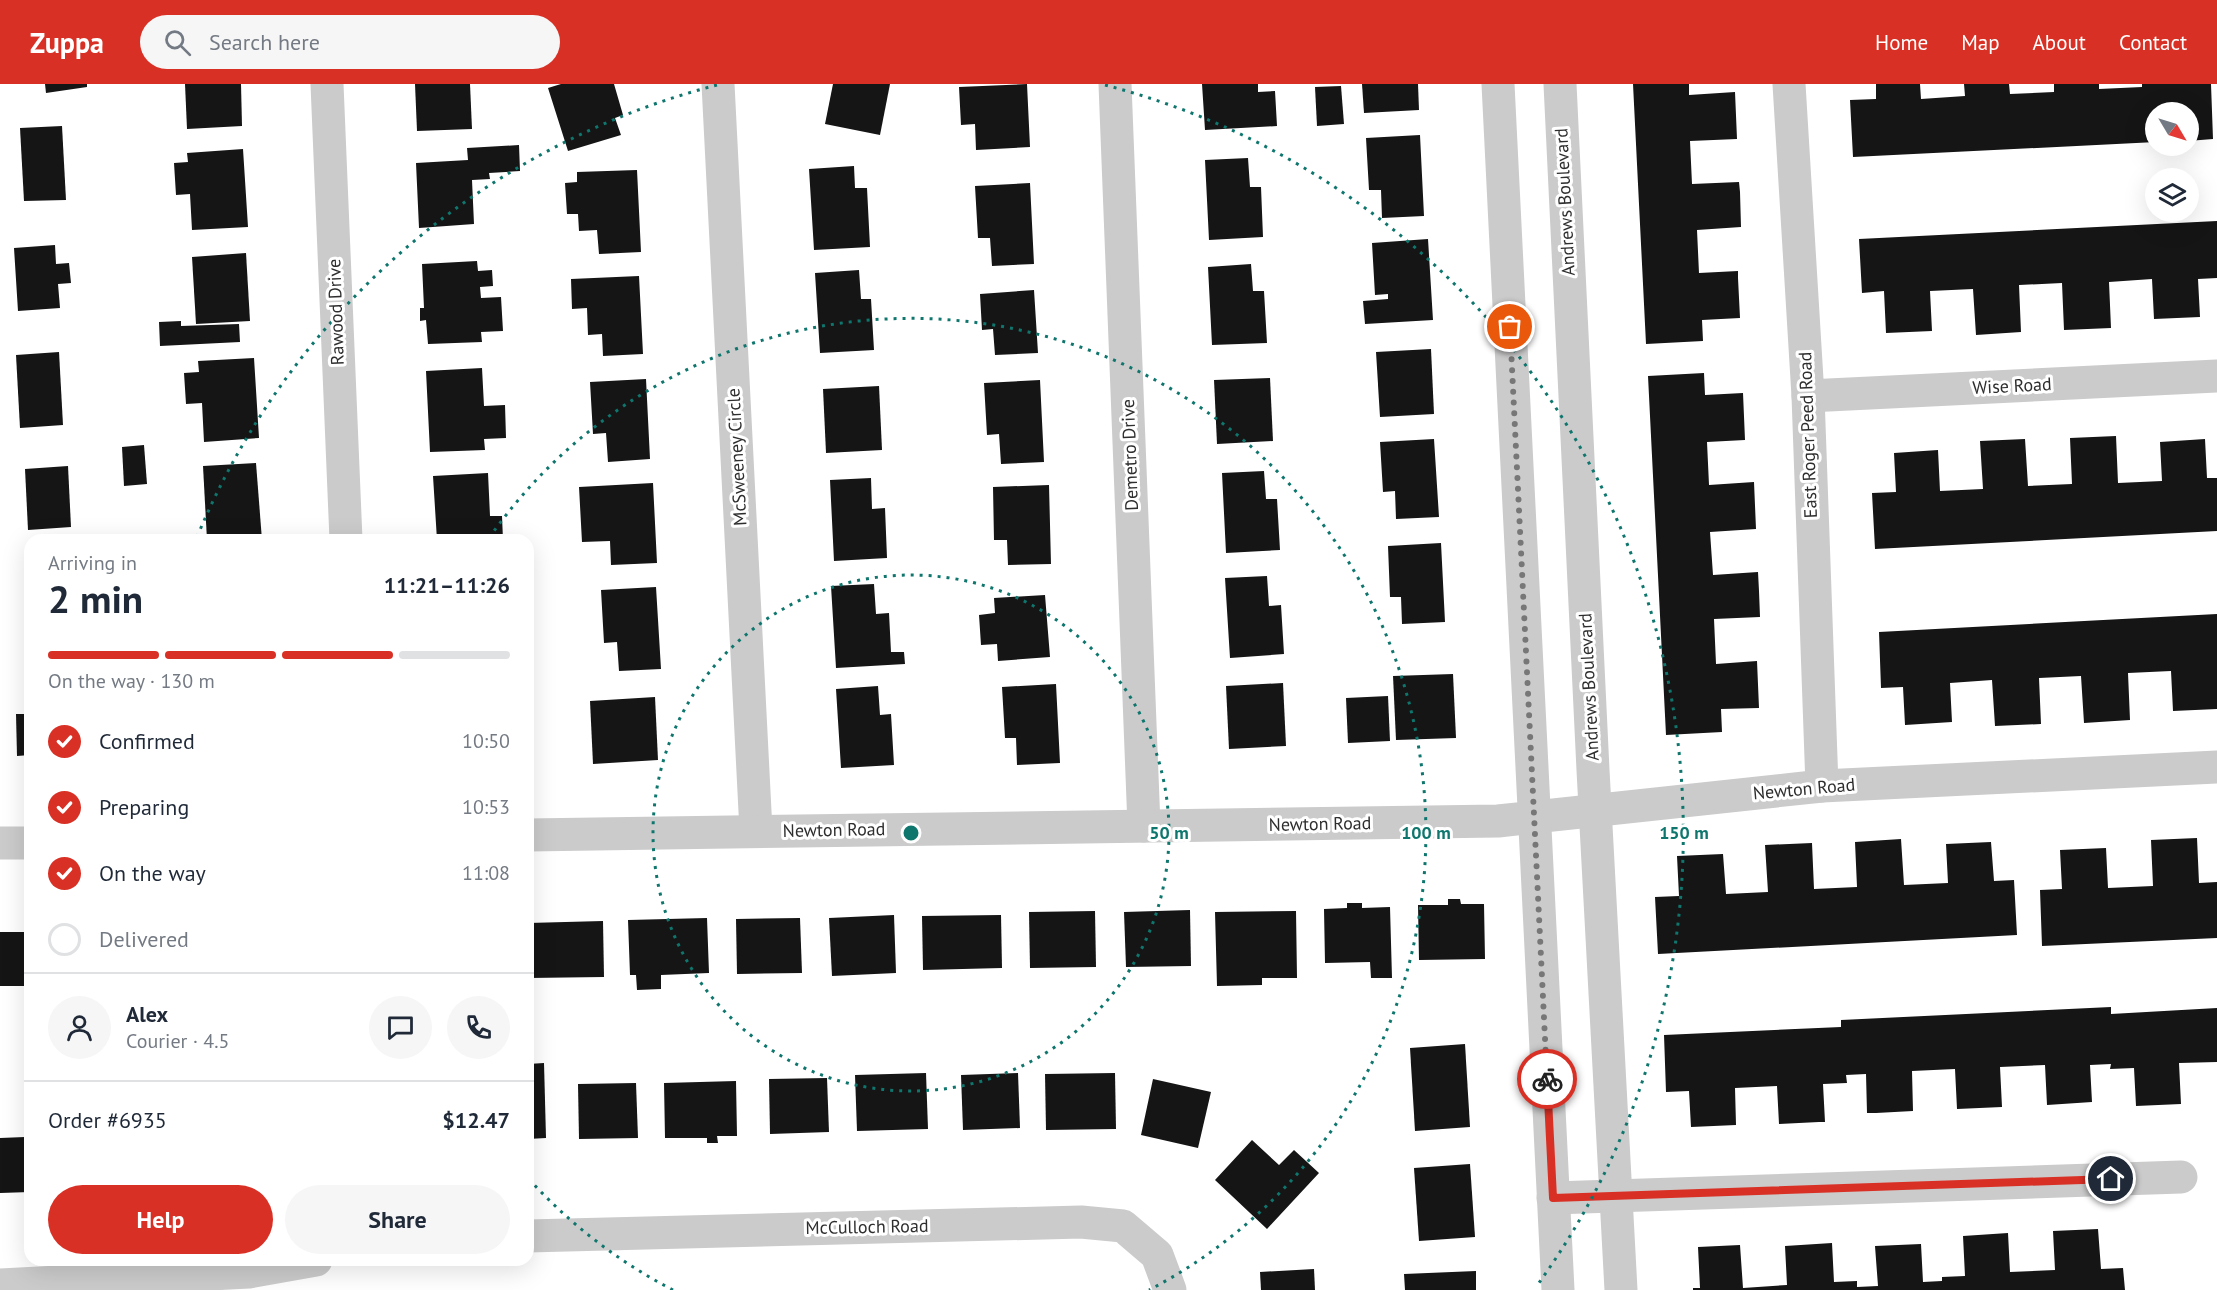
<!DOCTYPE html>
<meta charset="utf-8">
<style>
body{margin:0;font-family:"PT Sans",sans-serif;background:#f6f6f7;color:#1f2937;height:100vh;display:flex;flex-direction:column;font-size:22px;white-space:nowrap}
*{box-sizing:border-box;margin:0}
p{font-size:20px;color:#747a83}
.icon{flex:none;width:33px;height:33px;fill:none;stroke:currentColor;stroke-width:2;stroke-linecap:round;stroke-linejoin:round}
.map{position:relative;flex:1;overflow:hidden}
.details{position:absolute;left:24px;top:450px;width:510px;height:732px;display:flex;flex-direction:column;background:#fff;border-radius:18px;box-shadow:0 6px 24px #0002}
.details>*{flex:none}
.needle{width:39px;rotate:128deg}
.fabs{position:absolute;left:2145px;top:18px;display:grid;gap:12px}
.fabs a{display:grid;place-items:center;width:54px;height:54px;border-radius:50%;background:#fff;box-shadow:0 6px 24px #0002;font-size:30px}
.pin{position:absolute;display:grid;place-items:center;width:51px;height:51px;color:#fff;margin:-26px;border:3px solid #fff;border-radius:50%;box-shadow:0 2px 6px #0007}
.courier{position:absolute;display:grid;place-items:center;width:60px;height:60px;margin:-30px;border:4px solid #d93025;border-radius:50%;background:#fff;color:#222;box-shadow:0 2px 8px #0007}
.overview em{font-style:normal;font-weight:600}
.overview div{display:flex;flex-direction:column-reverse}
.overview{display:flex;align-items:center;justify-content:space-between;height:102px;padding:0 24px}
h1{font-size:39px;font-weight:600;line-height:45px}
.bar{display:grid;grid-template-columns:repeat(4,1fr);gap:9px 6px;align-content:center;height:72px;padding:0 24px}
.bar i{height:8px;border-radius:4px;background:#e0e1e3}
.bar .active{background:#d93025}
.bar p{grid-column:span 4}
.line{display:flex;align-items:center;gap:15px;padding:0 24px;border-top:2px solid #e0e1e3}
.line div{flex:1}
.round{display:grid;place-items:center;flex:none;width:63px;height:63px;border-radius:32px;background:#f6f6f7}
ol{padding:0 24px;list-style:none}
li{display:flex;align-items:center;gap:18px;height:66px}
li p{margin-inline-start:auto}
li .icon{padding:6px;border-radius:50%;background:#d93025;color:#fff;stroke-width:4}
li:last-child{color:#747a83}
li i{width:33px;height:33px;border:3px solid #e0e1e3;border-radius:50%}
.button{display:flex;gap:12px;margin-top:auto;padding:12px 24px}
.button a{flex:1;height:69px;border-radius:36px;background:#d93025;color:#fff;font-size:24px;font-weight:600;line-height:69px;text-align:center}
.button a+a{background:#f6f6f7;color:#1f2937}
header{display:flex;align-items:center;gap:36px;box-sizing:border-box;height:84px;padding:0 30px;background:#d93025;color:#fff}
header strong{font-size:28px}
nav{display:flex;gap:33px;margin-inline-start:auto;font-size:21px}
.search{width:420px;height:54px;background:#f6f6f7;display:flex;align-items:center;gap:15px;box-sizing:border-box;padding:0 21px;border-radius:33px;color:#747a83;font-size:22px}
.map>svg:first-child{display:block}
.building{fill:#151515}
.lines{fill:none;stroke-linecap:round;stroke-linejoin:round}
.minor{stroke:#cbcbcb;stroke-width:33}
.tertiary{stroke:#cbcbcb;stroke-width:33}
.done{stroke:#777;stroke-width:6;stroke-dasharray:0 10.8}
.route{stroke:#d93025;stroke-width:8}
.ring{fill:none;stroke:#0f766e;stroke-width:3;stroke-dasharray:3 6}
.labels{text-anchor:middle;stroke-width:6;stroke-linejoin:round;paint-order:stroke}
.street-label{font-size:18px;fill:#2e2e2e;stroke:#fff}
.centre{fill:#0f766e;stroke:#fff;stroke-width:3}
.ring-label{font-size:18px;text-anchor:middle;font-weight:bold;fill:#0f766e;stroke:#fff;stroke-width:6;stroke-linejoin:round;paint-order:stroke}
</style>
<header>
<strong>Zuppa</strong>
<div class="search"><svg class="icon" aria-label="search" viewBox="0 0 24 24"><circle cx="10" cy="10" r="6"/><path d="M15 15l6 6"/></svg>Search here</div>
<nav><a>Home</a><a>Map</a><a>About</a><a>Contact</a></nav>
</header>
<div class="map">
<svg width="2217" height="1206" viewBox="0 0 2217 1206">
<rect width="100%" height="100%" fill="#fff"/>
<g class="building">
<polygon points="45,0 87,0 87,3 46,9"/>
<polygon points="185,0 241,0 242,42 187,45"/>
<polygon points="415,0 470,0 472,45 417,47"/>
<polygon points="561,0 614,0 623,31 615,34 621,51 568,67 548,4"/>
<polygon points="833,0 890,0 880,51 825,40"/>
<polygon points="1027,0 1030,63 976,66 975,40 961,41 959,3"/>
<polygon points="1202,0 1258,0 1258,8 1275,7 1277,42 1205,46"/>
<polygon points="1362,0 1418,0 1419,26 1364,29"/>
<polygon points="1633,0 1689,0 1689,11 1735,8 1737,55 1690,57 1692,100 1739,98 1740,108 1741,143 1697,146 1699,189 1738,187 1738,194 1740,234 1702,236 1703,257 1646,260"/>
<polygon points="1876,0 1920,0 1921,15 1965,12 1964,0 2009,0 2010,10 2054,8 2054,0 2099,0 2099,5 2142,3 2142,0 2211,0 2213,55 2188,57 2188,28 2156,28 2156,58 1853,73 1850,16 1876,15"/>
<polygon points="1341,2 1344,40 1317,42 1315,3"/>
<polygon points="62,42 66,116 24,117 20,44"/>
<polygon points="1420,51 1424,132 1382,134 1381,106 1369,106 1366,54"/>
<polygon points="519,61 520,87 489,89 490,95 472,96 474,140 419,144 416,79 468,76 467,64"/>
<polygon points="243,65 248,143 192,146 190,110 176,111 174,79 188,78 187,69"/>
<polygon points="1248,74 1250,103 1261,103 1263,153 1209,156 1205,76"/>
<polygon points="854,82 855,104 867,104 870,163 814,166 809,85"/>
<polygon points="637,86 641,168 599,170 597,146 579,147 578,130 567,130 565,99 577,98 577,88"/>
<polygon points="1030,99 1034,180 992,182 990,154 978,154 975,102"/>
<polygon points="2217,137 2217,194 2198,195 2200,233 2154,235 2152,195 2109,198 2111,244 2064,246 2062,199 2019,201 2021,248 1976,251 1973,205 1930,207 1932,247 1886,249 1884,207 1862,209 1859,155"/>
<polygon points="1428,155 1433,236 1365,240 1363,217 1388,215 1388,210 1375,211 1372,159"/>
<polygon points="55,161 56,180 69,179 71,199 58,200 60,224 18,227 14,164"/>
<polygon points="246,169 250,237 196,240 192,173"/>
<polygon points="477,177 478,187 492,186 493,202 480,203 481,214 501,213 503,247 481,248 482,258 428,260 426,236 420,237 420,224 424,224 422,180"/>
<polygon points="1251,180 1253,207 1264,207 1267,259 1212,261 1208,183"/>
<polygon points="859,186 861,215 871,215 874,266 820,269 815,189"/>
<polygon points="639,192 643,270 603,272 602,250 588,251 587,224 572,225 571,195"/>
<polygon points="1034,206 1038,269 995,271 993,245 982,246 980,210"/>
<polygon points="181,237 181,242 239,240 240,258 160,262 159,238"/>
<polygon points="1431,265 1434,330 1380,333 1376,268"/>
<polygon points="59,268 63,341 20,344 16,271"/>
<polygon points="254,274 259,354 204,358 202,319 186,320 184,289 199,288 198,277"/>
<polygon points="482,284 484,322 505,321 506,354 484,355 485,366 430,368 426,287"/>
<polygon points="1704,289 1705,311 1743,309 1745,356 1707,358 1709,401 1754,398 1756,445 1710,448 1713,491 1758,488 1759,507 1760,533 1714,535 1716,580 1757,577 1759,624 1721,625 1722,648 1666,651 1648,292"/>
<polygon points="1270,294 1273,357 1217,360 1214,296"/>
<polygon points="646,295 650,375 608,378 606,349 593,350 590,298"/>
<polygon points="1040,296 1044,378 1001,380 999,350 987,351 984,299"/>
<polygon points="879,302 882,366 826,369 823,305"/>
<polygon points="2116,352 2118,399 2162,397 2160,358 2205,355 2207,394 2217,394 2217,447 1875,465 1872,409 1896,408 1894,369 1938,366 1940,407 1983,405 1980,357 2025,355 2028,402 2072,400 2070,354"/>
<polygon points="1434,355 1439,433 1396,435 1395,407 1383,408 1380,358"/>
<polygon points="144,361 147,400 124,402 122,363"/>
<polygon points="256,379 262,456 207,456 203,382"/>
<polygon points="68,382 71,443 28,446 25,385"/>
<polygon points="1264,387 1266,415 1277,415 1280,466 1226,469 1222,389"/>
<polygon points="488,389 490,432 502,432 503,456 437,456 433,392"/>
<polygon points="871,394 872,425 885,424 887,474 834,477 830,396"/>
<polygon points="653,399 657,479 611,481 610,457 582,458 579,403"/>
<polygon points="1049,401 1051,480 1008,481 1007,456 994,456 993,403"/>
<polygon points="1441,459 1445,538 1402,540 1401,513 1390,513 1388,462"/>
<polygon points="1267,492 1269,522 1281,521 1284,570 1230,574 1225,494"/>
<polygon points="874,500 876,530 889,529 891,568 904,568 905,580 836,584 831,502"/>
<polygon points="656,503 661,585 619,587 617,558 604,559 601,506"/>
<polygon points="1045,511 1050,573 998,577 997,560 981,561 979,531 995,529 994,514"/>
<polygon points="2217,530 2217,625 2173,627 2171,587 2128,589 2130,636 2084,639 2081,592 2039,594 2041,640 1995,642 1992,596 1950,599 1952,638 1905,641 1903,603 1881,604 1879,548"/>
<polygon points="1453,590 1456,654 1396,656 1393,592"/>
<polygon points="1283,599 1286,662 1229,665 1226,602"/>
<polygon points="1056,600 1060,679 1017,681 1016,654 1005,654 1002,603"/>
<polygon points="878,602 880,631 891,630 894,681 841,684 836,605"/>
<polygon points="1388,612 1390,657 1348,659 1346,614"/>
<polygon points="655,613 658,676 593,680 590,617"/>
<polygon points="16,630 30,630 30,671 17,672"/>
<polygon points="2197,754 2199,799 2217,798 2217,854 2042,862 2040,806 2062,805 2060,766 2106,764 2108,804 2153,802 2151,756"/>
<polygon points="1901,755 1904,801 1948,799 1946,760 1991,758 1994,797 2014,796 2017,851 1658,870 1655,813 1679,812 1677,772 1723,770 1726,810 1768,808 1765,761 1812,759 1814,805 1857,803 1855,758"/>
<polygon points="1448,815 1460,815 1461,820 1484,820 1485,875 1419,876 1418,821 1448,821"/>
<polygon points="1347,819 1362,819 1362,824 1390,823 1392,894 1371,894 1370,878 1325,879 1324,825 1347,824"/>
<polygon points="1190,826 1191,882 1126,883 1124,828"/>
<polygon points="1095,827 1096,883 1030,884 1029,828"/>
<polygon points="1296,827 1297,894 1262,894 1262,901 1217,902 1215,828"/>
<polygon points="894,831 896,889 832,892 829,834"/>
<polygon points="1001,831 1002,884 923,886 922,832"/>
<polygon points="707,834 709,889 661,891 661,905 637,906 636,891 630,891 628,836"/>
<polygon points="800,834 802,889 737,890 736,835"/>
<polygon points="603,837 604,893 528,894 528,839"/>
<rect x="0" y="848" width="30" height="54"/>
<polygon points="2111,923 2111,930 2217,924 2217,978 2179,979 2181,1020 2136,1022 2134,984 2110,985 2111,980 2090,981 2092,1018 2047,1021 2045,981 2000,983 2002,1023 1957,1025 1955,985 1912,987 1913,1027 1876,1029 1867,1029 1866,990 1846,991 1847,999 1823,1000 1825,1038 1819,1038 1779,1040 1777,1002 1735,1004 1736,1041 1691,1043 1689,1007 1666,1008 1664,951 1841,943 1841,936"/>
<polygon points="1465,960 1470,1043 1415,1047 1410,964"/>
<polygon points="544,979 546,1054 528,1055 528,980"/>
<polygon points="926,989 928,1045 857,1047 855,991"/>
<polygon points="1018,989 1020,1044 963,1046 961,991"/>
<polygon points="1115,989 1116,1045 1046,1046 1045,990"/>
<polygon points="827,994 829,1048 770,1050 769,995"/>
<polygon points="1153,995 1211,1008 1198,1064 1141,1051"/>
<polygon points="736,997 737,1052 717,1052 718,1059 707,1059 707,1054 665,1054 664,999"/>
<polygon points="636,999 638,1054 579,1055 578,1000"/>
<polygon points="25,1035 30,1035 30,1108 0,1109 0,1054 25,1053"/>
<polygon points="1252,1056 1279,1081 1294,1066 1319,1089 1267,1145 1215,1096"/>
<polygon points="1470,1080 1475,1153 1419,1157 1414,1084"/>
<polygon points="2098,1145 2101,1185 2123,1184 2125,1206 1693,1206 1693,1204 1700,1204 1698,1163 1740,1161 1743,1204 1787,1201 1785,1162 1832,1159 1834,1198 1857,1197 1857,1203 1878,1202 1875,1162 1921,1160 1923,1198 1942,1197 1942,1193 1965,1192 1963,1152 2008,1149 2010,1188 2055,1186 2053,1147"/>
<polygon points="1314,1185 1315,1206 1261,1206 1260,1188"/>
<polygon points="1476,1187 1476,1206 1405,1206 1404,1190"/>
</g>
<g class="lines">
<g class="minor">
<polyline points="327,0 346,456"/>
<polyline points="718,0 756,747"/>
<polyline points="1115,0 1144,742"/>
<polyline points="1789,0 1808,312 1822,702"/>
<polyline points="1808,312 2217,292"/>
<polyline points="528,751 1498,737 1822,702 2217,683"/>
<polyline points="0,759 30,759"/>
<polyline points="1553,1114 2181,1093"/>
<polyline points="528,1152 1081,1138 1123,1142 1157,1171 1170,1206"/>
<polyline points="0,1201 249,1188 316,1176"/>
</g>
<g class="tertiary">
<polyline points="1498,0 1558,1206"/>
<polyline points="1560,0 1593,686 1621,1206"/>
</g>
</g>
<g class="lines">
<polyline class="done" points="1510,243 1547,995"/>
<polyline class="route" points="1547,995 1553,1114 2111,1095"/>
</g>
<g class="ring">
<circle cx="911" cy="749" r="258"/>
<path d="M673 1206A515 515 0 0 1 528 1094M489 454A515 515 0 1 1 1149 1206"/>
<path d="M197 453A773 773 0 0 1 717 1M1105 1A773 773 0 0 1 1536 1203"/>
</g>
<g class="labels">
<g class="street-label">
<text transform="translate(1565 118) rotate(-93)" y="6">Andrews Boulevard</text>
<text transform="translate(336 228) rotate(-92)" y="6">Rawood Drive</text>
<text transform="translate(2012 302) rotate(-3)" y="6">Wise Road</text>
<text transform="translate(1808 351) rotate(-92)" y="6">East Roger Peed Road</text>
<text transform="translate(1130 371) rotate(-92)" y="6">Demetro Drive</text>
<text transform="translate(737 373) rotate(-93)" y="6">McSweeney Circle</text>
<text transform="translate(1589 603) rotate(-93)" y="6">Andrews Boulevard</text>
<text transform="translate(1804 705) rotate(-5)" y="6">Newton Road</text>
<text transform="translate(1320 740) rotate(-1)" y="6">Newton Road</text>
<text transform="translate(834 746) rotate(-1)" y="6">Newton Road</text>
<text transform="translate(867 1143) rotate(-1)" y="6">McCulloch Road</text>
</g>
</g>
<circle cx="911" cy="749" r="9" class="centre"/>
<g class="ring-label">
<text x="1169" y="755">50 m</text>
<text x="1426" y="755">100 m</text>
<text x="1684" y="755">150 m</text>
</g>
</svg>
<div class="fabs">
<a><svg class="needle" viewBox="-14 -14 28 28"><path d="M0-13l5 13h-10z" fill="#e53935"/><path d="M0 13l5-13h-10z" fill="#747a83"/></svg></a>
<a><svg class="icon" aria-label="layers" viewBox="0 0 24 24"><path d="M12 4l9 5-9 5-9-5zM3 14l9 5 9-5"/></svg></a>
</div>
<div class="pin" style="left:1510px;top:243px;background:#ea580c"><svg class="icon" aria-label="bag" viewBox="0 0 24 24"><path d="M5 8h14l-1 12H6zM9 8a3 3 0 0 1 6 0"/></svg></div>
<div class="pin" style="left:2111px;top:1095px;background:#1f2937"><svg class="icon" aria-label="home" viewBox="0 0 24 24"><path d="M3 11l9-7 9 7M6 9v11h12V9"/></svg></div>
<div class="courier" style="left:1547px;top:995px"><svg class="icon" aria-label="bike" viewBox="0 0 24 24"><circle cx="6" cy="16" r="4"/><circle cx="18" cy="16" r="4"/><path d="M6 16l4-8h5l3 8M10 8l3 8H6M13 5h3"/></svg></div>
<section class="details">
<div class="overview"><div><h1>2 min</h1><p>Arriving in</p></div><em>11:21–11:26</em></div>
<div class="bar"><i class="active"></i><i class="active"></i><i class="active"></i><i></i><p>On the way · 130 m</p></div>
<ol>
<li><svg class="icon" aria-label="check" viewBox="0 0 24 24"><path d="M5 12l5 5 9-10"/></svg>Confirmed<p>10:50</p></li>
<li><svg class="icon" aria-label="check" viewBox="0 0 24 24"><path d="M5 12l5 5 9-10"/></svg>Preparing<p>10:53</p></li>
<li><svg class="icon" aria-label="check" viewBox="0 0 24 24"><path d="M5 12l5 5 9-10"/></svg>On the way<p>11:08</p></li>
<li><i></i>Delivered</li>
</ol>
<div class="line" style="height:108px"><a class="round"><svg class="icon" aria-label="person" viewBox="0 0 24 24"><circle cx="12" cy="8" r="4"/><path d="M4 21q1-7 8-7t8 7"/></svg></a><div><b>Alex</b><p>Courier · 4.5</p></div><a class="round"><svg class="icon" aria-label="chat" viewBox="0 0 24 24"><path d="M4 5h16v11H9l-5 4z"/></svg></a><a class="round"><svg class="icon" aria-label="phone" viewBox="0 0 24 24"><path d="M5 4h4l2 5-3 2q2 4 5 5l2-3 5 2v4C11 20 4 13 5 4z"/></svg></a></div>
<div class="line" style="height:78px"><div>Order #6935</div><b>$12.47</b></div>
<div class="button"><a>Help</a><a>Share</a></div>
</section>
</div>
